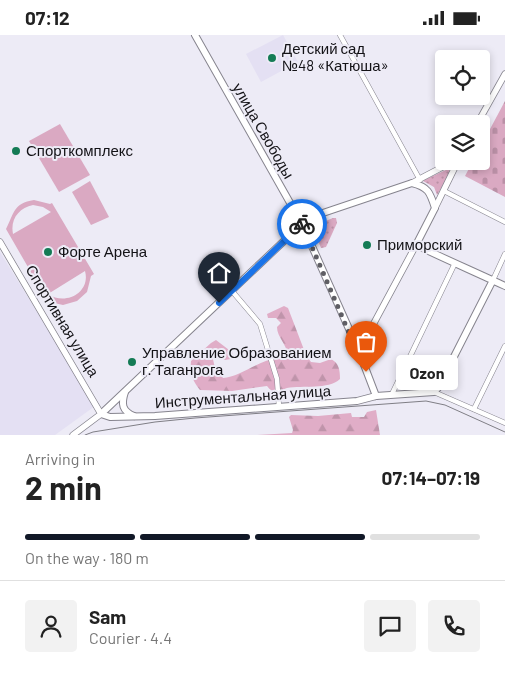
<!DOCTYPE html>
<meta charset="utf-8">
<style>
body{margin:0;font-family:Barlow,sans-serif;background:#f2f2f2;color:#222;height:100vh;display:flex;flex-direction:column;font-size:19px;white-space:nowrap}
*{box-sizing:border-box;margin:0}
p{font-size:16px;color:#767676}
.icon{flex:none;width:28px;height:28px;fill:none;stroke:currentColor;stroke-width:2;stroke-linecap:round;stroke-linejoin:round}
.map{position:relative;height:400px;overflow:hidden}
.side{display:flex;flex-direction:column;background:#fff;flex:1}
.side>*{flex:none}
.controls{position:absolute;left:435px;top:15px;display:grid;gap:10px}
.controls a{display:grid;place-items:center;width:55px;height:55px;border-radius:5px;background:#fff;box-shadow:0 2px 8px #0003;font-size:25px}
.pin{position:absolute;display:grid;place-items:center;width:42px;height:42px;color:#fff;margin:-51px -21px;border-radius:50% 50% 50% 0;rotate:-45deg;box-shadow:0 0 5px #0007}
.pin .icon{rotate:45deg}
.courier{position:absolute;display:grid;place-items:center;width:50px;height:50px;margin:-25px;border:4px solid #1a73e8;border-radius:50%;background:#fff;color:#222;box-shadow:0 1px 6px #0007}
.bubble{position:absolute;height:35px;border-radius:5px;background:#fff;box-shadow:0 2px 8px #0003;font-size:16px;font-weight:700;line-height:35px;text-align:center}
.summary em{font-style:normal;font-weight:700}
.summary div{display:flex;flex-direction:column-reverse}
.summary{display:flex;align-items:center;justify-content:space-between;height:85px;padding:0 25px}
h1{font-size:32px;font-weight:700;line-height:38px}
.bar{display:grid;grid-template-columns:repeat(4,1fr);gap:8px 5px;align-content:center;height:60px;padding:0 25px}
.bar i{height:6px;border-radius:4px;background:#e0e0e0}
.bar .current{background:#111827}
.bar p{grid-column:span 4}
.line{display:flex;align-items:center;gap:12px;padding:0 25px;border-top:1px solid #e0e0e0}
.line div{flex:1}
.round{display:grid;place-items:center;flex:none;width:52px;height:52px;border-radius:5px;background:#f2f2f2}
.status{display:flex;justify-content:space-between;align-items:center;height:35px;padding:0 25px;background:#fff;direction:ltr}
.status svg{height:14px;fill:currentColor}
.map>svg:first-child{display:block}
.built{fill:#e4e0f3}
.grass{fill:url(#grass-dots)}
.forest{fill:url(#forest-firs)}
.cemetery{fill:url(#cemetery-stones)}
.pitch{fill:#daa9c2;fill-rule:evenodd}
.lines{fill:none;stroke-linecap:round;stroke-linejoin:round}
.minor-casing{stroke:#86848e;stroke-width:5.5}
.tertiary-casing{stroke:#86848e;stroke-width:7}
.secondary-casing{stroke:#86848e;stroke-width:8}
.minor{stroke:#fff;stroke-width:4.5}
.tertiary{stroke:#fff;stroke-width:5.5}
.secondary{stroke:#fff;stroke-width:6}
.tram{stroke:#7f7e85;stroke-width:1}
.done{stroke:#5f5e64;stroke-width:5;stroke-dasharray:0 9}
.route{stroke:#1a73e8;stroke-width:6}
.poi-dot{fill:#147b55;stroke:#edebf6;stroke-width:2}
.labels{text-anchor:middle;stroke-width:4;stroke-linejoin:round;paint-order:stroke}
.poi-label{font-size:15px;fill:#131216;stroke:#edebf6;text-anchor:start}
.street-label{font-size:15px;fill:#131216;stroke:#edebf6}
</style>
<div class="status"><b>07:12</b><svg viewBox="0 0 49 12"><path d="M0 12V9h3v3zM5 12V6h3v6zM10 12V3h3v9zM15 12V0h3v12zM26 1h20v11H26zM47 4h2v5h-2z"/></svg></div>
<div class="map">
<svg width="505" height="400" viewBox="0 0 505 400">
<defs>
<pattern id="grass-dots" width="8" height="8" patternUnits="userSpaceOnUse" patternTransform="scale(1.25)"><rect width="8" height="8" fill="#daa9c2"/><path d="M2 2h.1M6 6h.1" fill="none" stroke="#ba90a6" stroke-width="1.8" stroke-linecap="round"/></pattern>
<pattern id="forest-firs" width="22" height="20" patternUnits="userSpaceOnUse" patternTransform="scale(1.25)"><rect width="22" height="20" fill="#e0adc7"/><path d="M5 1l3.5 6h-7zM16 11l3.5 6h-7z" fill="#bf94aa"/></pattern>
<pattern id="cemetery-stones" width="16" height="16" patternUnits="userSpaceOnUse" patternTransform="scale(1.25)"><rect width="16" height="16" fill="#daa9c2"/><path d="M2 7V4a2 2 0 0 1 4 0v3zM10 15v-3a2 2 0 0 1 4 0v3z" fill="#ba90a6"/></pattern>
</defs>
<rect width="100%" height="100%" fill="#edebf6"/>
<g class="built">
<polygon points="283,0 298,27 261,47 246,19"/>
<polygon points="0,217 95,371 55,400 0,400"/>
</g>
<g class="grass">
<polygon points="448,134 451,137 437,160 434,152 423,146 424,145"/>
<polygon points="333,183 336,183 337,188 326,212 321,213 315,198 315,193 318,189"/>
</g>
<g class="forest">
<path d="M284,271L288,273L306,320L311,327L320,328L331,324C339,328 340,335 340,344C328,355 303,350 287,353C283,354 281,357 277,357C273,357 270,355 267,351L232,356L200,355C192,345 190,339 191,326L211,308L216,305L233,318L231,324L225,325L216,320H212L215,333L223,343C243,342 268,317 286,325C291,312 277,304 277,292L281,288L276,283H268L267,279Z"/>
<polygon points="376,375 380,400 257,400 292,398 293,395 289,382 291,380 318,381 351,378 352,382 364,382 367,377"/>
</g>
<polygon class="cemetery" points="505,66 505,162 465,141 473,126 481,126 481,111"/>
<g class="pitch">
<polygon points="60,89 90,140 59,157 29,106"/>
<polygon points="90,146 109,182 91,190 72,157"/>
<path d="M34,165L50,169L52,168L94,239L91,241L87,257L77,266L63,270L50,267L47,265L6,194C14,179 13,168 34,165ZM33,170L43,172L51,177L13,199C10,184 19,173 33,170ZM85,236C91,258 65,271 48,259Z"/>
</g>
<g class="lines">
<g class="minor-casing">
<g id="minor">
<polyline points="340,0 420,145"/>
<polyline points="444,156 505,187"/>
<polyline points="493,245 505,219"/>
<polyline points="232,256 260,289 277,344 279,372"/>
<polyline points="434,357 505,388"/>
<polyline points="392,359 455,228"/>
<polyline points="474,374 505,311"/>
</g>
</g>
<g class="tertiary-casing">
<g id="tertiary">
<polyline points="477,89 505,39"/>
<polyline points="412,148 454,126"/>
<polyline points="435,173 458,126"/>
<polyline points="0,207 101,379 73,400"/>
<polyline points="358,314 367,301 416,210"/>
</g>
</g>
<g class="secondary-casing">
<g id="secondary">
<polyline points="195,0 302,189 358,314 376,361"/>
<path d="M493,245L438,353L434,357L376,361L357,366L155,381L110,382L101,379L302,189L314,181L412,148C428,152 430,157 435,173L416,210C445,224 475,237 505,251"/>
<path d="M125,357C121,369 122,376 134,381"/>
</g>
</g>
<use href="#minor" class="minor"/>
<use href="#tertiary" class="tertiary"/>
<use href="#secondary" class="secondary"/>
<polyline class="tram" points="85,400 93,397 155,387 195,383 426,366 445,370 505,397"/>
</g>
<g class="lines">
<polyline class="done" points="302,189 366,337"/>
<polyline class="route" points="219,268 302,189"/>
</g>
<g class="poi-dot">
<circle cx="272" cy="23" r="5"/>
<circle cx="16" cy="116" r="5"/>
<circle cx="367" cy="210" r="5"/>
<circle cx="48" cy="217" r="5"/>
<circle cx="132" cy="327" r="5"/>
</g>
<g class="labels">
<g class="poi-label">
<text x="282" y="19">Детский сад<tspan x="282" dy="17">№48 «Катюша»</tspan></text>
<text x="26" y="121">Спорткомплекс</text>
<text x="377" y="215">Приморский</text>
<text x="58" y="222">Форте Арена</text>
<text x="142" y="323">Управление Образованием<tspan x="142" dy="17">г. Таганрога</tspan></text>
</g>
<g class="street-label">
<text transform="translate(263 96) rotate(60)" y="5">улица Свободы</text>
<text transform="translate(62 286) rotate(59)" y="5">Спортивная улица</text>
<text transform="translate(243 362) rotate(-4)" y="5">Инструментальная улица</text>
</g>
</g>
</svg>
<div class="controls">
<a><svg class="icon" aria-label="locate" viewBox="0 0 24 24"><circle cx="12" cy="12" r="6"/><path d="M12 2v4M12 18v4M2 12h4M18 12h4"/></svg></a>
<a><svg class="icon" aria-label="layers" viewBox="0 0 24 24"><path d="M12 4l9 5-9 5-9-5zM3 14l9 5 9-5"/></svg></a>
</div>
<div class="pin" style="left:366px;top:337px;background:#ea580c"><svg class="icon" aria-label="bag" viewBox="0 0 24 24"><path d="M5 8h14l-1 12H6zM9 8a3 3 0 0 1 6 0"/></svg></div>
<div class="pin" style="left:219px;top:268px;background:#1f2937"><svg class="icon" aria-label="home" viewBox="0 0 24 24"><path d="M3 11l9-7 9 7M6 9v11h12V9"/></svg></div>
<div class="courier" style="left:302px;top:189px"><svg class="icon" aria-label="bike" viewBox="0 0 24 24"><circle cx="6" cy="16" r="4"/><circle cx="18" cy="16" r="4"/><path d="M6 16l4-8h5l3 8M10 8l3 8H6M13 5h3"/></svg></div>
<div class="bubble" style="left:396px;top:320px;width:62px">Ozon</div>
</div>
<section class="side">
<div class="summary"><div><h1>2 min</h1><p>Arriving in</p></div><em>07:14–07:19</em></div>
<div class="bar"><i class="current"></i><i class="current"></i><i class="current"></i><i></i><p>On the way · 180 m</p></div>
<div class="line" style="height:90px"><a class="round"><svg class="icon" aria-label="person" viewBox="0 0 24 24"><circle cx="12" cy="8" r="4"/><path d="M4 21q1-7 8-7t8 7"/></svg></a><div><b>Sam</b><p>Courier · 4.4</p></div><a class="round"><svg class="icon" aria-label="chat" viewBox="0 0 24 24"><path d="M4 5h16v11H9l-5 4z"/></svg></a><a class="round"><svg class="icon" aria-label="phone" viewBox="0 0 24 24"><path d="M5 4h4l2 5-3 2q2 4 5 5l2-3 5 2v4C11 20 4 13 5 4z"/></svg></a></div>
</section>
